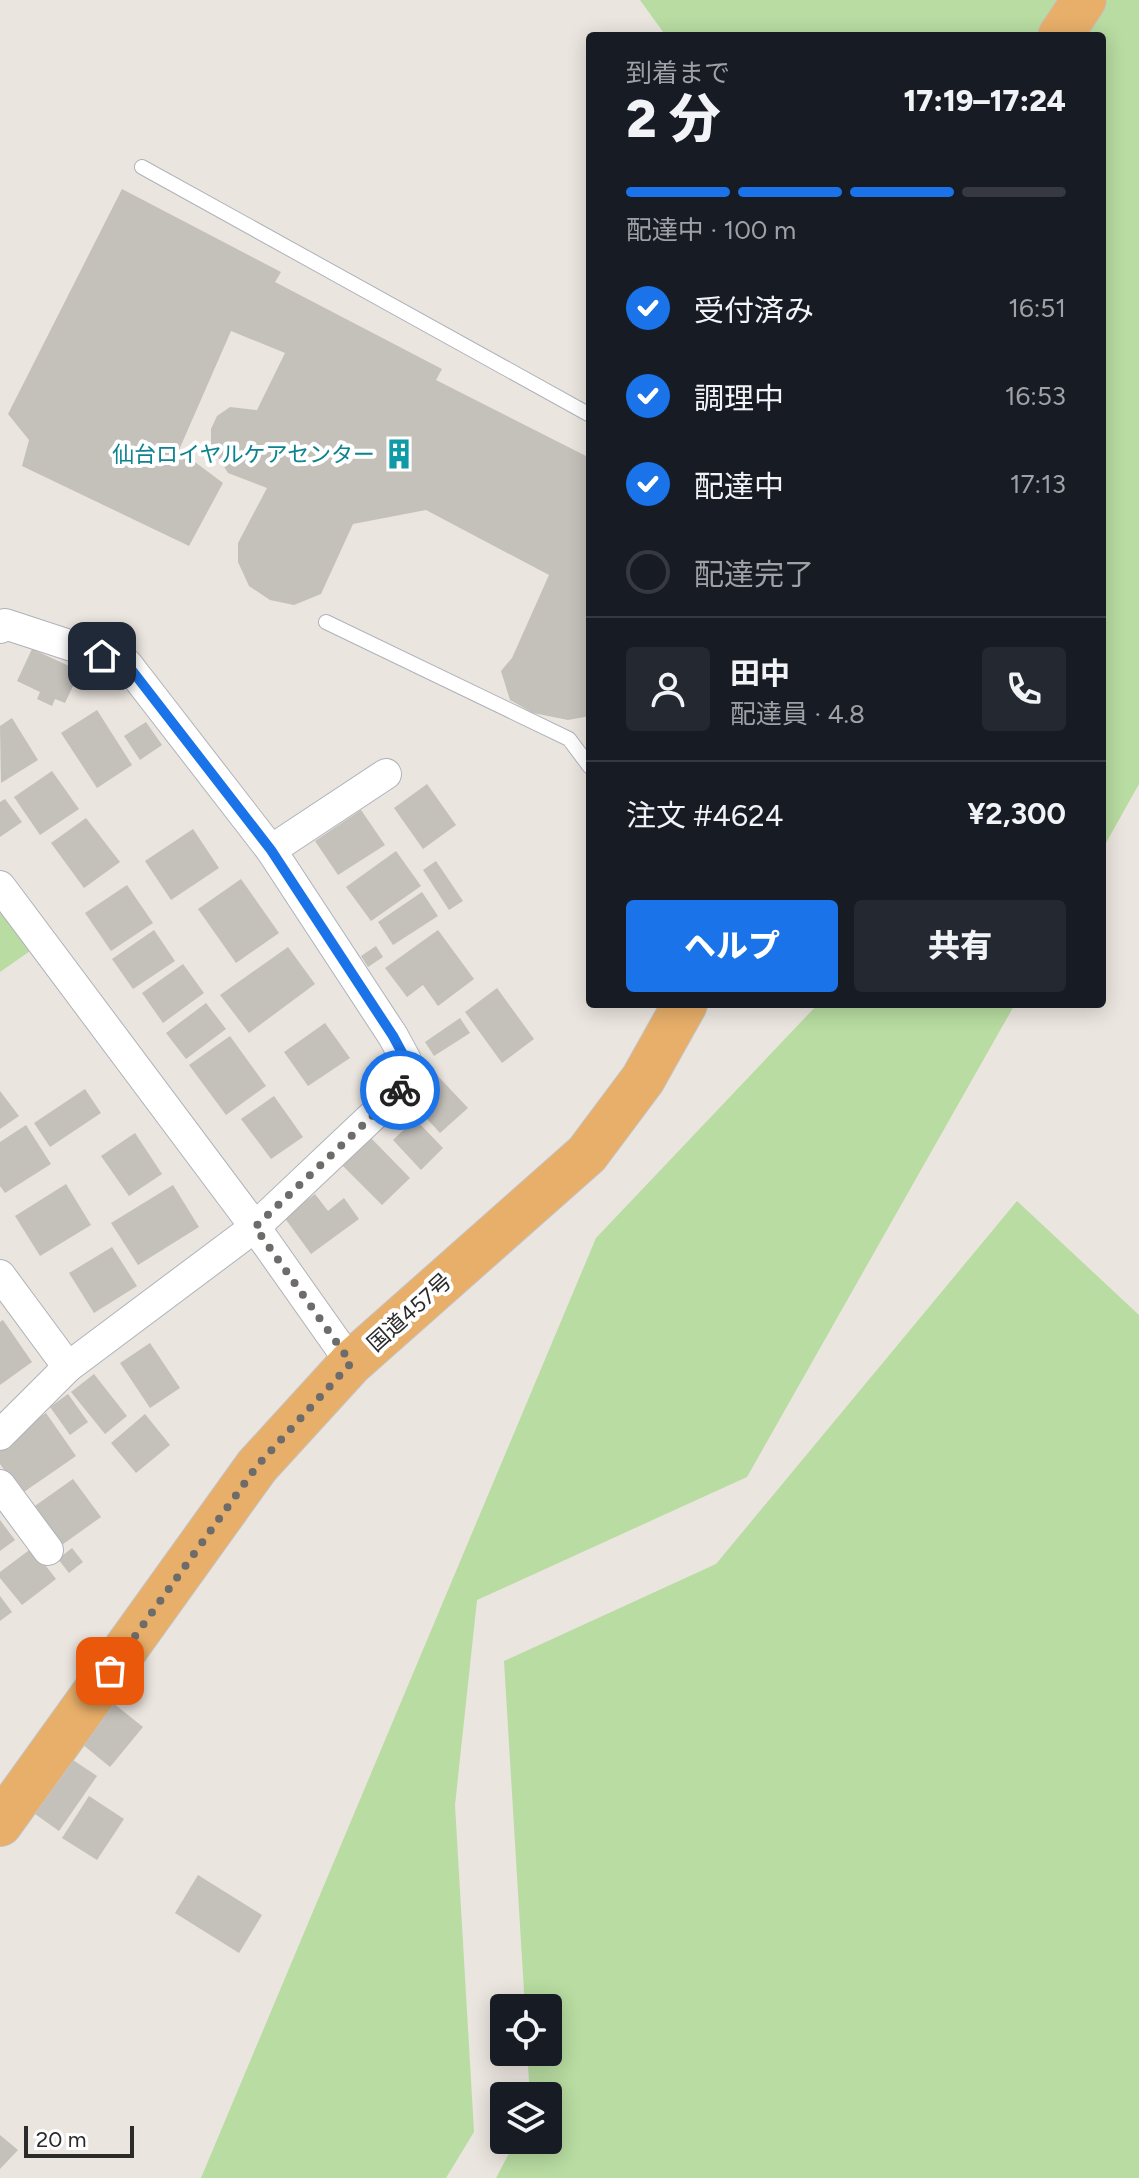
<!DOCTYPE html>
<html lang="ja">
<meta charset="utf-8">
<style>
body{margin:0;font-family:Figtree,"Noto Sans JP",sans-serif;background:#242831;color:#f1f3f6;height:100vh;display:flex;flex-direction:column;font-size:30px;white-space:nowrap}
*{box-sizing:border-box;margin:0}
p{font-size:26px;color:#9ea1a6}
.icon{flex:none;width:44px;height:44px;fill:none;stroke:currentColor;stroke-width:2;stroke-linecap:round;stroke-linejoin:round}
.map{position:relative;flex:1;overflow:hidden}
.details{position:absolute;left:586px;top:32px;width:520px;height:976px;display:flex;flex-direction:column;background:#171b24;border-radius:8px;box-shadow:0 4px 20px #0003}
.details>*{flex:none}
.tools{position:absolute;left:490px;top:1994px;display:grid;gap:16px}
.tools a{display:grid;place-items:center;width:72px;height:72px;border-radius:8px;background:#171b24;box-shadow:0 4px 20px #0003;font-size:40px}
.scale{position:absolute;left:24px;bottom:20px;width:110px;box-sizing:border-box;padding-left:8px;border:4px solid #2b2b2b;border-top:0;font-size:22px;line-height:28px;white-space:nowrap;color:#2b2b2b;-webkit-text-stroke:6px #fff;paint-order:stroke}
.pin{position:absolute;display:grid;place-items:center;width:68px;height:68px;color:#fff;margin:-34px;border-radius:16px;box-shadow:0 4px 12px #0006}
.courier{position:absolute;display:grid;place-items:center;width:80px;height:80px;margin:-40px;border:6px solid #1a73e8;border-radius:50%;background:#fff;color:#222;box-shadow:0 2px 10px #0007}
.head em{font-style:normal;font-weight:800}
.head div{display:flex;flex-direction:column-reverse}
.head{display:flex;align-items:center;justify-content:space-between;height:136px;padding:0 40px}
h1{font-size:52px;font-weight:800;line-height:60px}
.bar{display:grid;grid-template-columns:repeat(4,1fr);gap:12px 8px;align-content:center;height:96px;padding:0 40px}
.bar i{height:10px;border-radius:6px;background:#363941}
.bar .active{background:#1a73e8}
.bar p{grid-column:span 4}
.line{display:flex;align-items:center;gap:20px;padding:0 40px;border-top:2px solid #363941}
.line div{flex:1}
.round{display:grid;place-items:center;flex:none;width:84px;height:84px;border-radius:8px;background:#242831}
ol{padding:0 40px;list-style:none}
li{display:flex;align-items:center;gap:24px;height:88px}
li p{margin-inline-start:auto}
li .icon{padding:8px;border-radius:50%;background:#1a73e8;color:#fff;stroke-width:4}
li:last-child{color:#9ea1a6}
li i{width:44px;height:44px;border:4px solid #363941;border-radius:50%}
.primary-button{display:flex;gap:16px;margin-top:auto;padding:16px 40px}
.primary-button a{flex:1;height:92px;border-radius:8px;background:#1a73e8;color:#fff;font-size:32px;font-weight:800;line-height:92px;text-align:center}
.primary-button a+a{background:#242831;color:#f1f3f6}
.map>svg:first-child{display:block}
.green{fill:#b8dca1}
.building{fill:#c4c0ba}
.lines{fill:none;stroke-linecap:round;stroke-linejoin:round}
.service-casing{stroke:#afb2ba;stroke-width:16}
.minor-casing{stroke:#afb2ba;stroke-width:32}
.trunk-casing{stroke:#c4c4c4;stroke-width:46}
.service{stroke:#fff;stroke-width:14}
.minor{stroke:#fff;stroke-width:30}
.trunk{stroke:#e8af6a;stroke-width:44}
.done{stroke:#6e6c6a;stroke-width:8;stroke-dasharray:0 14.4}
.route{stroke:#1a73e8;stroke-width:10}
.labels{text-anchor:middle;stroke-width:8;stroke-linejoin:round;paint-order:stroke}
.culture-label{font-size:22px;fill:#0d838f;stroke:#fff;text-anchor:end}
.street-label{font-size:22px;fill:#2b2b2b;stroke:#fff}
</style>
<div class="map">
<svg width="1139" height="2178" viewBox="0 0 1139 2178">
<rect width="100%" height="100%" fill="#ebe5df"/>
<g class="green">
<polygon points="640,0 1139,0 1139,784 1102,850 1102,36 666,36"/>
<polygon points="0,910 30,951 0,972"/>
<polygon points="818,1004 1015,1004 747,1477 477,1600 455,1805 474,2132 446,2178 201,2178 596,1238"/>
<polygon points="1017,1201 1139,1315 1139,2178 496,2178 516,2140 548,2140 548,2096 530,2096 527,2052 548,2052 548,2008 525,2008 504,1661 716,1564"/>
</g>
<g class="building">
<polygon points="122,189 281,272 275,282 442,369 436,380 590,458 590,716 568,720 533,713 510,700 501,671 512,658 549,575 426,510 353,524 321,594 294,605 270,600 249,586 238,562 238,543 267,488 228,473 211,446 211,429 217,416 230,407 257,410 285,353 231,331 179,450 223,483 189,546 22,466 29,440 8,414"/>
<polygon points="32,649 80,671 65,703 55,699 52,706 37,699 40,692 17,681"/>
<polygon points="97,710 132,765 97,788 61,733"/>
<polygon points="12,718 38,760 1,783 0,726"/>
<polygon points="146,722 162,745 140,760 124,736"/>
<polygon points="52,771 79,809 40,835 14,797"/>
<polygon points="427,784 456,825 423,849 394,808"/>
<polygon points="5,799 22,822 0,837 0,802"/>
<polygon points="361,810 385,845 338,875 315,841"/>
<polygon points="86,818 120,862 84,888 51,843"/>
<polygon points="193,829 219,868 171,900 145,861"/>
<polygon points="396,851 421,886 371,921 346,887"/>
<polygon points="436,861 463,901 449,910 423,870"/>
<polygon points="241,879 279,933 236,963 198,909"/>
<polygon points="127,885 153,923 111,951 85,913"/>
<polygon points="422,892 438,916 393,945 378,922"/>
<polygon points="154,930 175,961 133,989 112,959"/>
<polygon points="438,930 474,979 438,1006 423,985 407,997 385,968"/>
<polygon points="376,946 383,957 368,967 361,956"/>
<polygon points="288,947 315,984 249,1033 220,995"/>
<polygon points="183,964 204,993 163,1023 142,993"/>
<polygon points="497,988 534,1039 502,1063 465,1012"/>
<polygon points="206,1003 226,1029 186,1059 166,1033"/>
<polygon points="460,1018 470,1033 434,1056 425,1042"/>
<polygon points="325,1023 350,1058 308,1086 284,1052"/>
<polygon points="230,1036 266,1086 226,1115 189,1065"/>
<polygon points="434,1072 468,1108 440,1133 407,1097"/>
<polygon points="85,1089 101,1113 50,1147 34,1123"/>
<polygon points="0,1091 19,1116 0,1129"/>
<polygon points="274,1096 303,1137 271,1159 241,1119"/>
<polygon points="415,1119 443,1148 421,1170 393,1140"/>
<polygon points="26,1125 51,1164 5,1193 0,1186 0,1142"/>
<polygon points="135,1133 162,1174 129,1196 101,1156"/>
<polygon points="370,1137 410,1178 382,1205 342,1165"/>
<polygon points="66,1184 91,1225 40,1256 15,1216"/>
<polygon points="173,1185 199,1227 138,1265 111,1223"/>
<polygon points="315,1194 328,1211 344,1198 359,1219 311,1254 284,1217"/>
<polygon points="112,1247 137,1286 94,1313 69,1273"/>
<polygon points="3,1320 32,1362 0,1385 0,1322"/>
<polygon points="150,1343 180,1388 150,1408 120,1363"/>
<polygon points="94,1374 127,1416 105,1434 71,1392"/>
<polygon points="68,1394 88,1422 70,1435 50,1407"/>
<polygon points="46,1413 76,1456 21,1494 0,1464 0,1445"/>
<polygon points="145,1414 170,1445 136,1473 111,1443"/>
<polygon points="73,1479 101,1517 59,1547 32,1508"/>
<polygon points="0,1520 15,1540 0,1551"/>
<polygon points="32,1548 56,1579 22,1605 0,1578 0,1572"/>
<polygon points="72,1548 83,1562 69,1573 58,1559"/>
<polygon points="0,1596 12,1612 0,1621"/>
<polygon points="108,1699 143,1727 110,1767 76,1739"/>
<polygon points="73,1760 97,1776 59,1831 35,1814"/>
<polygon points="89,1796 124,1819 97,1860 62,1838"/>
<polygon points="198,1875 262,1915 239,1953 175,1913"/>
<polygon points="0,2135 18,2150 0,2169"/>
</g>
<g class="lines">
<g class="service-casing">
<g id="service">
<polyline points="142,167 590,415"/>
<polyline points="326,622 569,739 590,767"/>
</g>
</g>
<g class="minor-casing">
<g id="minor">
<polyline points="0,628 5,624 127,664 271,850 393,1036 406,1060 399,1091 255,1227 68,1367 0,1435"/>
<polyline points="271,850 386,774"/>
<polyline points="0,886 255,1227 351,1363"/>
<polyline points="0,1275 68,1367"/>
<polyline points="0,1485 48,1550"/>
</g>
</g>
<g class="trunk-casing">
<g id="trunk">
<polyline points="1060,36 1084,0"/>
<polyline points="0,1824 257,1466 351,1363 587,1154 643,1079 685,1004"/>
</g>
</g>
<use href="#service" class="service"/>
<use href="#minor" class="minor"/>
<use href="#trunk" class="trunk"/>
</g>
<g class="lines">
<polyline class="done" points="110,1671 257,1466 351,1363 255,1227 400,1090"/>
<polyline class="route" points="102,656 127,664 271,850 393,1036 406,1060 400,1090"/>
</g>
<defs>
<g id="building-bare" transform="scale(2.4)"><path d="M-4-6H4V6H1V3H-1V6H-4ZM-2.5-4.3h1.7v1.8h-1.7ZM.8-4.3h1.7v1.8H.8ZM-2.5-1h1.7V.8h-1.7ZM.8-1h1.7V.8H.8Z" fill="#0f9aa8" stroke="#fff" stroke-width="2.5" paint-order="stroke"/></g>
</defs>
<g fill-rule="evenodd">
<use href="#building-bare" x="399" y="454"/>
</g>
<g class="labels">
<g class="culture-label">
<text x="375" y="462">仙台ロイヤルケアセンター</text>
</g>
<g class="street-label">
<text transform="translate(409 1312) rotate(-42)" y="8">国道457号</text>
</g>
</g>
</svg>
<div class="tools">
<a><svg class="icon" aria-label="locate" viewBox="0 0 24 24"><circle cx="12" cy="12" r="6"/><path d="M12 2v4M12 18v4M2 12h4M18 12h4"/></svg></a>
<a><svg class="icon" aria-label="layers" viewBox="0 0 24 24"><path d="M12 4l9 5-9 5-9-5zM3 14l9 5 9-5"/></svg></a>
</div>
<div class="scale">20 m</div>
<div class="pin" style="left:110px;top:1671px;background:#ea580c"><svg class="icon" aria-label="bag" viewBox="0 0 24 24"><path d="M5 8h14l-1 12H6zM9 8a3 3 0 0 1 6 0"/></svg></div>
<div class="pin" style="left:102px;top:656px;background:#1f2937"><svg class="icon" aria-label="home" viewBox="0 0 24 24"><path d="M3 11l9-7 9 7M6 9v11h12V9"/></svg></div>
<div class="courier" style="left:400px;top:1090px"><svg class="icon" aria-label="bike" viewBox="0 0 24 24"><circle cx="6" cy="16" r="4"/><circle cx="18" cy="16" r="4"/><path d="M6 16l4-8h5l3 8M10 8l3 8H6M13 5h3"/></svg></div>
<section class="details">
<div class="head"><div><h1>2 分</h1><p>到着まで</p></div><em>17:19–17:24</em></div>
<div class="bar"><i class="active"></i><i class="active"></i><i class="active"></i><i></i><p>配達中 · 100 m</p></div>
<ol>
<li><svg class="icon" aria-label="check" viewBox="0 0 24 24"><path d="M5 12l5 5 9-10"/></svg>受付済み<p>16:51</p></li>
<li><svg class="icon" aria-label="check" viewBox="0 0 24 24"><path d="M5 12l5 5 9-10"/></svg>調理中<p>16:53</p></li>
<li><svg class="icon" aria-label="check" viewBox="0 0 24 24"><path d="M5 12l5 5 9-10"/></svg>配達中<p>17:13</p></li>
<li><i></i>配達完了</li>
</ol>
<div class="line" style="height:144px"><a class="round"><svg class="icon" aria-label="person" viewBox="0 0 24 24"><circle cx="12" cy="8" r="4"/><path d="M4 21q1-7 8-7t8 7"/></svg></a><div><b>田中</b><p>配達員 · 4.8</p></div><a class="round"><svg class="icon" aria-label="phone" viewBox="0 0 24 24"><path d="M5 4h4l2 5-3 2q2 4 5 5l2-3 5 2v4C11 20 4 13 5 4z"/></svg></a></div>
<div class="line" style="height:104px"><div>注文 #4624</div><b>¥2,300</b></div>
<div class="primary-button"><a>ヘルプ</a><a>共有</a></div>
</section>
</div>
